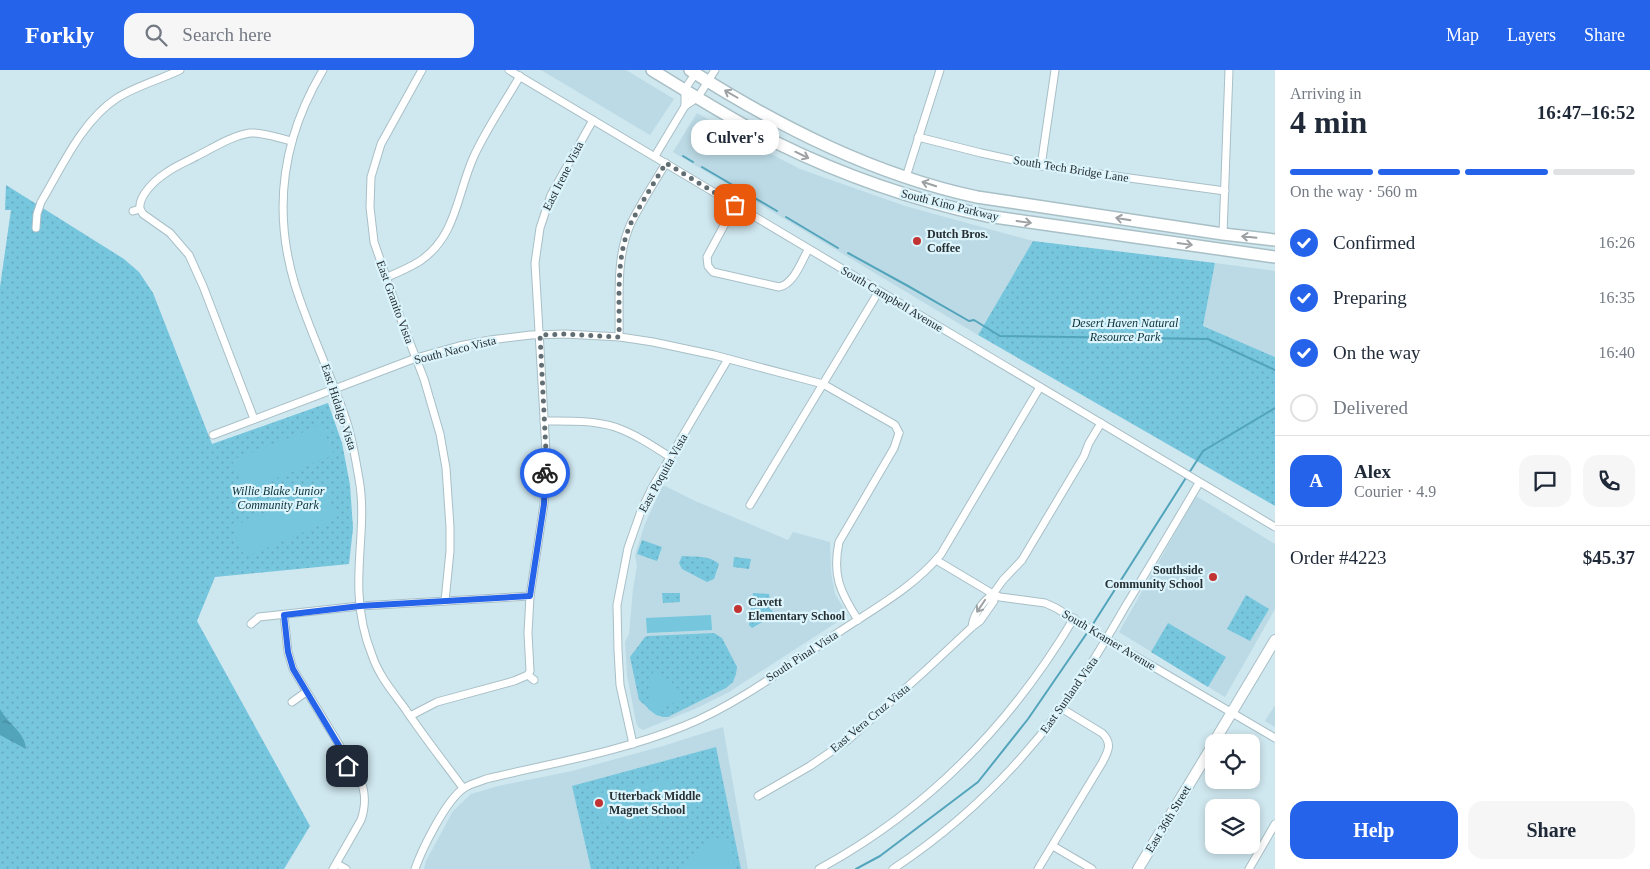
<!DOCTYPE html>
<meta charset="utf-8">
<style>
body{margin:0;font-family:"Times New Roman",serif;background:#f6f6f7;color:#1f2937;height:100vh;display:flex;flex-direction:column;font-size:19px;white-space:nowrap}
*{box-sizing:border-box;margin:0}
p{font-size:16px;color:#747a83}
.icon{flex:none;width:28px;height:28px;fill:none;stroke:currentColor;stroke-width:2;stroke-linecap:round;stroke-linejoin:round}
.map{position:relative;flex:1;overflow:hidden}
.sheet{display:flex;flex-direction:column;background:#fff;width:375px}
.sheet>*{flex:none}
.buttons{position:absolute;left:1205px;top:664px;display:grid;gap:10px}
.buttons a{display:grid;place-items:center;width:55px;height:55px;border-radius:10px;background:#fff;box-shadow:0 2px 8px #0003;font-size:25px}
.pin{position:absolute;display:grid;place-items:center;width:42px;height:42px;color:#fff;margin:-21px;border-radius:10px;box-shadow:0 2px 8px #0006}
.courier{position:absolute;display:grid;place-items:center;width:50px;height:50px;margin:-25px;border:4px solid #2563eb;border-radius:50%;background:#fff;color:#222;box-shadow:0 1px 6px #0007}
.bubble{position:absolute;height:35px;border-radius:15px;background:#fff;box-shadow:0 2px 8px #0003;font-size:16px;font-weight:600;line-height:35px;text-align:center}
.overview em{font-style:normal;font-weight:600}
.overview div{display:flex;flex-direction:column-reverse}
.overview{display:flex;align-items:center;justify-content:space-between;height:85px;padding:0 15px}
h1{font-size:32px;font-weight:600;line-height:38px}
.bar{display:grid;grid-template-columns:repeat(4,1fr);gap:8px 5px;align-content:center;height:60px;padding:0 15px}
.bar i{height:6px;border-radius:4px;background:#e0e1e3}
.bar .current{background:#2563eb}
.bar p{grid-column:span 4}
.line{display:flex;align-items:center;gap:12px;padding:0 15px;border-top:1px solid #e0e1e3}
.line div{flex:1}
.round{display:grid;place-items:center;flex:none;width:52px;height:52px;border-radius:15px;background:#f6f6f7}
ol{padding:0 15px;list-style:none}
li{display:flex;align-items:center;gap:15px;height:55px}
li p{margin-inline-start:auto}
li .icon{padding:5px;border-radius:50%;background:#2563eb;color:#fff;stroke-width:4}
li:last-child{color:#747a83}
li i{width:28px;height:28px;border:2px solid #e0e1e3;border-radius:50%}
.action{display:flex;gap:10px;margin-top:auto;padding:10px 15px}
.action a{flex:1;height:58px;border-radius:15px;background:#2563eb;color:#fff;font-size:20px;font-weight:600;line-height:58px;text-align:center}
.action a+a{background:#f6f6f7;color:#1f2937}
header{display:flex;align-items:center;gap:30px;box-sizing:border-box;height:70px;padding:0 25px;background:#2563eb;color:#fff}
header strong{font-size:24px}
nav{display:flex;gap:28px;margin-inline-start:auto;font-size:18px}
.search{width:350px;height:45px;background:#f6f6f7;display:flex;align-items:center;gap:12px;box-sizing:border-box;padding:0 18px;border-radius:15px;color:#747a83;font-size:19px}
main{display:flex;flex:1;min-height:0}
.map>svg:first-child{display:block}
.built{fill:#bbdae5}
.green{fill:url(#green-dots)}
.pitch{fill:#76c6de}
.water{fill:url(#water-ripples)}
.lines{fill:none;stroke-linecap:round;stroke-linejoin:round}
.stream{stroke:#52a4bb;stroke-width:2}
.minor-casing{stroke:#a8bfc6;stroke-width:9}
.secondary-casing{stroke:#a8bfc6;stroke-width:12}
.primary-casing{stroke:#a8bfc6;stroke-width:14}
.minor{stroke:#fff;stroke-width:7}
.secondary{stroke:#fff;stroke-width:10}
.primary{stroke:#fff;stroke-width:11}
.oneway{stroke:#9da1a3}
.done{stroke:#616f74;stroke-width:5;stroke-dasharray:0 9}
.route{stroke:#2563eb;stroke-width:6}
.poi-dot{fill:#c23333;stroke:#dcf4fc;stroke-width:2}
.labels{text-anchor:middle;stroke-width:4.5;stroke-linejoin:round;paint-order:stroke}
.street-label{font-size:12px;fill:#262f32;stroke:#dcf4fc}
.poi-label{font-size:12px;font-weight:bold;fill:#262f32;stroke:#dcf4fc;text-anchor:start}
.park-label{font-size:12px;font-style:italic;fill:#09313b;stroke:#dcf4fc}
</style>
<header>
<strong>Forkly</strong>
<div class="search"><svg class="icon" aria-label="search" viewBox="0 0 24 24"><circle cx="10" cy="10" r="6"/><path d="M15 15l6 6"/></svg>Search here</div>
<nav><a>Map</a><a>Layers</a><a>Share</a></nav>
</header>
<main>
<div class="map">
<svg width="1275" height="799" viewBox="0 0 1275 799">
<defs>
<pattern id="green-dots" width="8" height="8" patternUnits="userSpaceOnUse" patternTransform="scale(1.25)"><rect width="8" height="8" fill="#76c6de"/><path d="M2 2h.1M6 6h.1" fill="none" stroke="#66aabf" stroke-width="1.8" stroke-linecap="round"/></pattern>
<pattern id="water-ripples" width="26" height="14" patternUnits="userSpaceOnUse" patternTransform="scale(1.25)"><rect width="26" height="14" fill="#52a4bb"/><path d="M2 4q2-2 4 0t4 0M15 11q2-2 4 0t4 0" fill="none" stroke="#448699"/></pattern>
</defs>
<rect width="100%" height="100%" fill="#cfe7ef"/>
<g class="built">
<polygon points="541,0 626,0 674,29 650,65"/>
<polygon points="697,43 742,69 800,99 905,136 1033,171 978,265 673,82"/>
<polygon points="1215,193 1275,201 1275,287 1203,256"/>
<polygon points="663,415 695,431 788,470 793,462 830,472 831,502 835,524 848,545 729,622 697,638 643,660 638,657 636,652 627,605 625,572 629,564 633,519 637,496 635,485 645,454"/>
<polygon points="1196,426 1275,474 1275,539 1225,627 1119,562"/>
<polygon points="1275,635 1275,657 1265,651"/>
<polygon points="723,657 748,799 424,799 426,791 453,741 471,724 498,716 572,701 663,676"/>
</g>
<g class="green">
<polygon points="6,115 124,189 139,202 153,223 212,374 328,333 342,373 350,415 353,458 349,494 215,507 197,551 310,756 284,799 0,799 0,217 11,140 5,140"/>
<polygon points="1033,171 1215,193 1203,256 1275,287 1275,436 978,265"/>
<polygon points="642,470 662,477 657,491 637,484"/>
<path d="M682,486C695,487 709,485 719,494L714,509L707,512L682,499L679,493Z"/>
<polygon points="734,487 751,489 749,499 733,497"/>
<polygon points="662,523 680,523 680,532 663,533"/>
<polygon points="753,523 769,524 770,530 768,533 770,539 773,541 774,545 752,558 749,555"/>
<polygon points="1246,525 1269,539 1250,571 1227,559"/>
<polygon points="1168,553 1226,587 1208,617 1151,582"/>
<polygon points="714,563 722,568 737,597 736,604 733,612 726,618 668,647 663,647 656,645 639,630 630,587 645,567 648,566"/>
<polygon points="716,677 741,799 591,799 572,716"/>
</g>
<g class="pitch">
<polygon points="322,355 334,385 244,421 232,390"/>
<polygon points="324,417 337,448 245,487 232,457"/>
<polygon points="711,545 712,560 647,563 646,548"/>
<path d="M653,601C666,606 677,615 683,628L654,643L648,639Z"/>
<polygon points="671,708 677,738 602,754 596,724"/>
<path d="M717,768H731L734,799H681C690,784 701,775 717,768Z"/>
</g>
<path class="water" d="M0,639C8,654 25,662 26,679L0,665Z"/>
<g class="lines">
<g class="stream">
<polyline points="683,86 693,92"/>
<polyline points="702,97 777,141"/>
<polyline points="786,147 838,178"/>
<polyline points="848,183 908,216 969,251 974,250 1000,266 1208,269 1275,300"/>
<polyline points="1093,554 1203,381 1275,338"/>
<polyline points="856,799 880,786 978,712 1028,649 1087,563"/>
</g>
<g class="minor-casing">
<g id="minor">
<path d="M323,0C283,67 272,139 295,215C310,263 333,308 348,356C353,373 356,391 359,409C366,447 357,486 359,524C360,545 364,565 372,585C379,606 393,622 406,640C424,667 444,692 463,718"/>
<polyline points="422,0 381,74 371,107 370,137 374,172 400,247 424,309 440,364 446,398 450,457 450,481 445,531"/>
<polyline points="509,0 1275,457"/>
<polyline points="685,36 698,27 715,0"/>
<polyline points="918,67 981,83 1041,96 1225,121"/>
<polyline points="655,86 685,36 685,19 697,1"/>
<polyline points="1041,96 1055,0"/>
<polyline points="906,107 940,0"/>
<path d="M735,135L707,187L708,196L713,202L779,217C794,214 801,192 808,180"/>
<path d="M140,139C138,126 155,110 166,103C175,96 186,92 197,86C213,78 231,66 250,63C263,62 278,68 292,71"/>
<polyline points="133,141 140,139 143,144 170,163 189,185 203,216 254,349"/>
<path d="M36,158L37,144L41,132C62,97 81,52 117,28C136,16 159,10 180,0"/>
<polyline points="1223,164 1229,0"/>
<path d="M385,208C397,203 409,198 420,191C457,166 457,123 474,86C487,58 505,32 520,6"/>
<path d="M619,267C620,230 615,188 631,153C641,133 654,113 666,93"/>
<path d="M544,351C568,351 592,350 615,357C635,364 653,376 670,387"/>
<polyline points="213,365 416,288 459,276 490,270 531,265 565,264 620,267 653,272 714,285 823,314 888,351 895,355 899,363"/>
<polyline points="750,435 879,221"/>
<polyline points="936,490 993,524 1000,527 1045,533 1056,538 1106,569 1275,668"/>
<polyline points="993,524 1003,510 1022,490 1084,386 1089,373 1101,353"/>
<path d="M284,545L288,582L293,599L360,709C366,723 366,735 361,750L333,799"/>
<path d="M858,550C840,522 832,505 839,472L894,378L899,363"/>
<polyline points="251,554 259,547 360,536 530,526"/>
<polyline points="534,610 528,605 530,601 528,563 530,526 544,434 546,382 535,193 540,158 551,125 593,50"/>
<polyline points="292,632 306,622"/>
<polyline points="410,646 437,632 514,611 528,605"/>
<polyline points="633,674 620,615 618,580 617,535 628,478 641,441 652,418 728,289"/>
<polyline points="334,704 350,694"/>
<path d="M758,726L810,696L848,670L926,600L972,557L980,551L994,531L993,524C983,531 973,545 972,557"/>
<polyline points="1053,776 1092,799"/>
<polyline points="337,794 346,799"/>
<path d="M415,799C422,779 446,730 464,718C470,714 479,712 486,709C552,693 620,682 684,656C737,635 791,594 839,562C875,538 914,517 941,484L1040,317"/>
<path d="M819,799C928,740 1011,654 1074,548"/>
<path d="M893,799C958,756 1014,702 1060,640C1084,607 1105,572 1125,537C1150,496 1175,454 1199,413"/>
<path d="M1038,799L1102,693C1108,682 1113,673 1102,663L1061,638"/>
<polyline points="1249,799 1275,754"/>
</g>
</g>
<g class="secondary-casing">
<g id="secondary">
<polyline points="1214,672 1275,570"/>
<polyline points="1138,799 1214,673"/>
</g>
</g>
<g class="primary-casing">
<g id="primary">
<path d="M652,0C693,25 734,51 777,73C844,106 914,130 987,146L1275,187"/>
<path d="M690,0C778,56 874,105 977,127L1223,164L1275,170"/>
</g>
</g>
<use href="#minor" class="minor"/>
<use href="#secondary" class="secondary"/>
<use href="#primary" class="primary"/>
</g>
<defs><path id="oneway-shaft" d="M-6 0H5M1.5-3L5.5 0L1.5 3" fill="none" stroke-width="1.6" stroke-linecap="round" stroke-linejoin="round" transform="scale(1.25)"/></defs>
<g class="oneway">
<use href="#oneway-shaft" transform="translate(731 24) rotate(-150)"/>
<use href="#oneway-shaft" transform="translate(802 85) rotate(26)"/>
<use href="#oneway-shaft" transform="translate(929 114) rotate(-162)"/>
<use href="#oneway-shaft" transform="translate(1123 149) rotate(-171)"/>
<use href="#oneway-shaft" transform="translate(1024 152) rotate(8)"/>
<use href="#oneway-shaft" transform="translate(1249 167) rotate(-174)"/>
<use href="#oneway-shaft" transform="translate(1185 174) rotate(8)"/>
<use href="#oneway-shaft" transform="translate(981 536) rotate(124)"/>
</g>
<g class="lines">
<path class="done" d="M545,403L546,382L540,265L565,264L619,267C620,230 615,188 631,153C641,133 654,113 666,93L735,135"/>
<polyline class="route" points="347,696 350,694 293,599 288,582 284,545 360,536 530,526 544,434 545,403"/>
</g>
<g class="poi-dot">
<circle cx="917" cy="171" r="5"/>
<circle cx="1213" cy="507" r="5"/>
<circle cx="738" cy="539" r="5"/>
<circle cx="599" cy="733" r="5"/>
</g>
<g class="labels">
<g class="street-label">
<text transform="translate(1071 99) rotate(9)" y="4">South Tech Bridge Lane</text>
<text transform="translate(563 106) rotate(-63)" y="4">East Irene Vista</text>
<text transform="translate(950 135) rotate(14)" y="4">South Kino Parkway</text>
<text transform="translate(892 229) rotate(31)" y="4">South Campbell Avenue</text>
<text transform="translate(395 232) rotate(70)" y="4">East Granito Vista</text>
<text transform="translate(455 280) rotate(-14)" y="4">South Naco Vista</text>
<text transform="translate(339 337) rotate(72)" y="4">East Hidalgo Vista</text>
<text transform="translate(663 403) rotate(-61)" y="4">East Poquita Vista</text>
<text transform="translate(1109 570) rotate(31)" y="4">South Kramer Avenue</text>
<text transform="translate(802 586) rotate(-33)" y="4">South Pinal Vista</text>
<text transform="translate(1069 625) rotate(-55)" y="4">East Sunland Vista</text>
<text transform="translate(870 648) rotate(-40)" y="4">East Vera Cruz Vista</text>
<text transform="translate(1168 749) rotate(-59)" y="4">East 36th Street</text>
</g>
<g class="poi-label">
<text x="927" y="168">Dutch Bros.<tspan x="927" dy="14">Coffee</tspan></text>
<text x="1203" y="504" text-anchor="end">Southside<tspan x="1203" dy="14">Community School</tspan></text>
<text x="748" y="536">Cavett<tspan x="748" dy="14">Elementary School</tspan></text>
<text x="609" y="730">Utterback Middle<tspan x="609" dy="14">Magnet School</tspan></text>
</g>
<g class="park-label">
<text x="1125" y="257">Desert Haven Natural<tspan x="1125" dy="14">Resource Park</tspan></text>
<text x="278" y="425">Willie Blake Junior<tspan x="278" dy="14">Community Park</tspan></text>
</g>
</g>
</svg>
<div class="buttons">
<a><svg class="icon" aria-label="locate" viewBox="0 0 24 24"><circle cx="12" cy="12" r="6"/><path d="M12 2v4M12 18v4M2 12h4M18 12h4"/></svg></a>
<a><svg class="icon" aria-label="layers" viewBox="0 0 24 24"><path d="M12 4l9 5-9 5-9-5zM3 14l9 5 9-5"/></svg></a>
</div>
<div class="pin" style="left:735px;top:135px;background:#ea580c"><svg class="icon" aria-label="bag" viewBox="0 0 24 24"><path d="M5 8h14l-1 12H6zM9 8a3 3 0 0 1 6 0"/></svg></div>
<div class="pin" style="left:347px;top:696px;background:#1f2937"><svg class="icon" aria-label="home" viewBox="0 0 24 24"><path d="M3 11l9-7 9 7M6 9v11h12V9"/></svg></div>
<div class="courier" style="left:545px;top:403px"><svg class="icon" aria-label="bike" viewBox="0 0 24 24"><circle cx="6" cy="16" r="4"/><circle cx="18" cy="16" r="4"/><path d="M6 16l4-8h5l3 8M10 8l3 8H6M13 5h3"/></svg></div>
<div class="bubble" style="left:691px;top:50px;width:88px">Culver's</div>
</div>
<section class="sheet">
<div class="overview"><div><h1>4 min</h1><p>Arriving in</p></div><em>16:47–16:52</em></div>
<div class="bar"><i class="current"></i><i class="current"></i><i class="current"></i><i></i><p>On the way · 560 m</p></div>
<ol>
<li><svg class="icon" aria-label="check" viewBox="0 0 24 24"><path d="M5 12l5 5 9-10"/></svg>Confirmed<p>16:26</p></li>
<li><svg class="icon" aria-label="check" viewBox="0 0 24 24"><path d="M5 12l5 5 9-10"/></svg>Preparing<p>16:35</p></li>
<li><svg class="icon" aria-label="check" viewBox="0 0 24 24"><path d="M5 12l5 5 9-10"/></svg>On the way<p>16:40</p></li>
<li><i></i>Delivered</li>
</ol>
<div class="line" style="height:90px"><b class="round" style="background:#2563eb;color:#fff">A</b><div><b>Alex</b><p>Courier · 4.9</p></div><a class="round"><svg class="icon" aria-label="chat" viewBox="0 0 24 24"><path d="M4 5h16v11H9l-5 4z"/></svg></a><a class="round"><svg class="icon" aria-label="phone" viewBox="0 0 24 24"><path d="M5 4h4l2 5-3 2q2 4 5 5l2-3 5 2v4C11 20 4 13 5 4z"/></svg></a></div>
<div class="line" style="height:65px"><div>Order #4223</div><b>$45.37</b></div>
<div class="action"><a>Help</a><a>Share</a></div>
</section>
</main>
